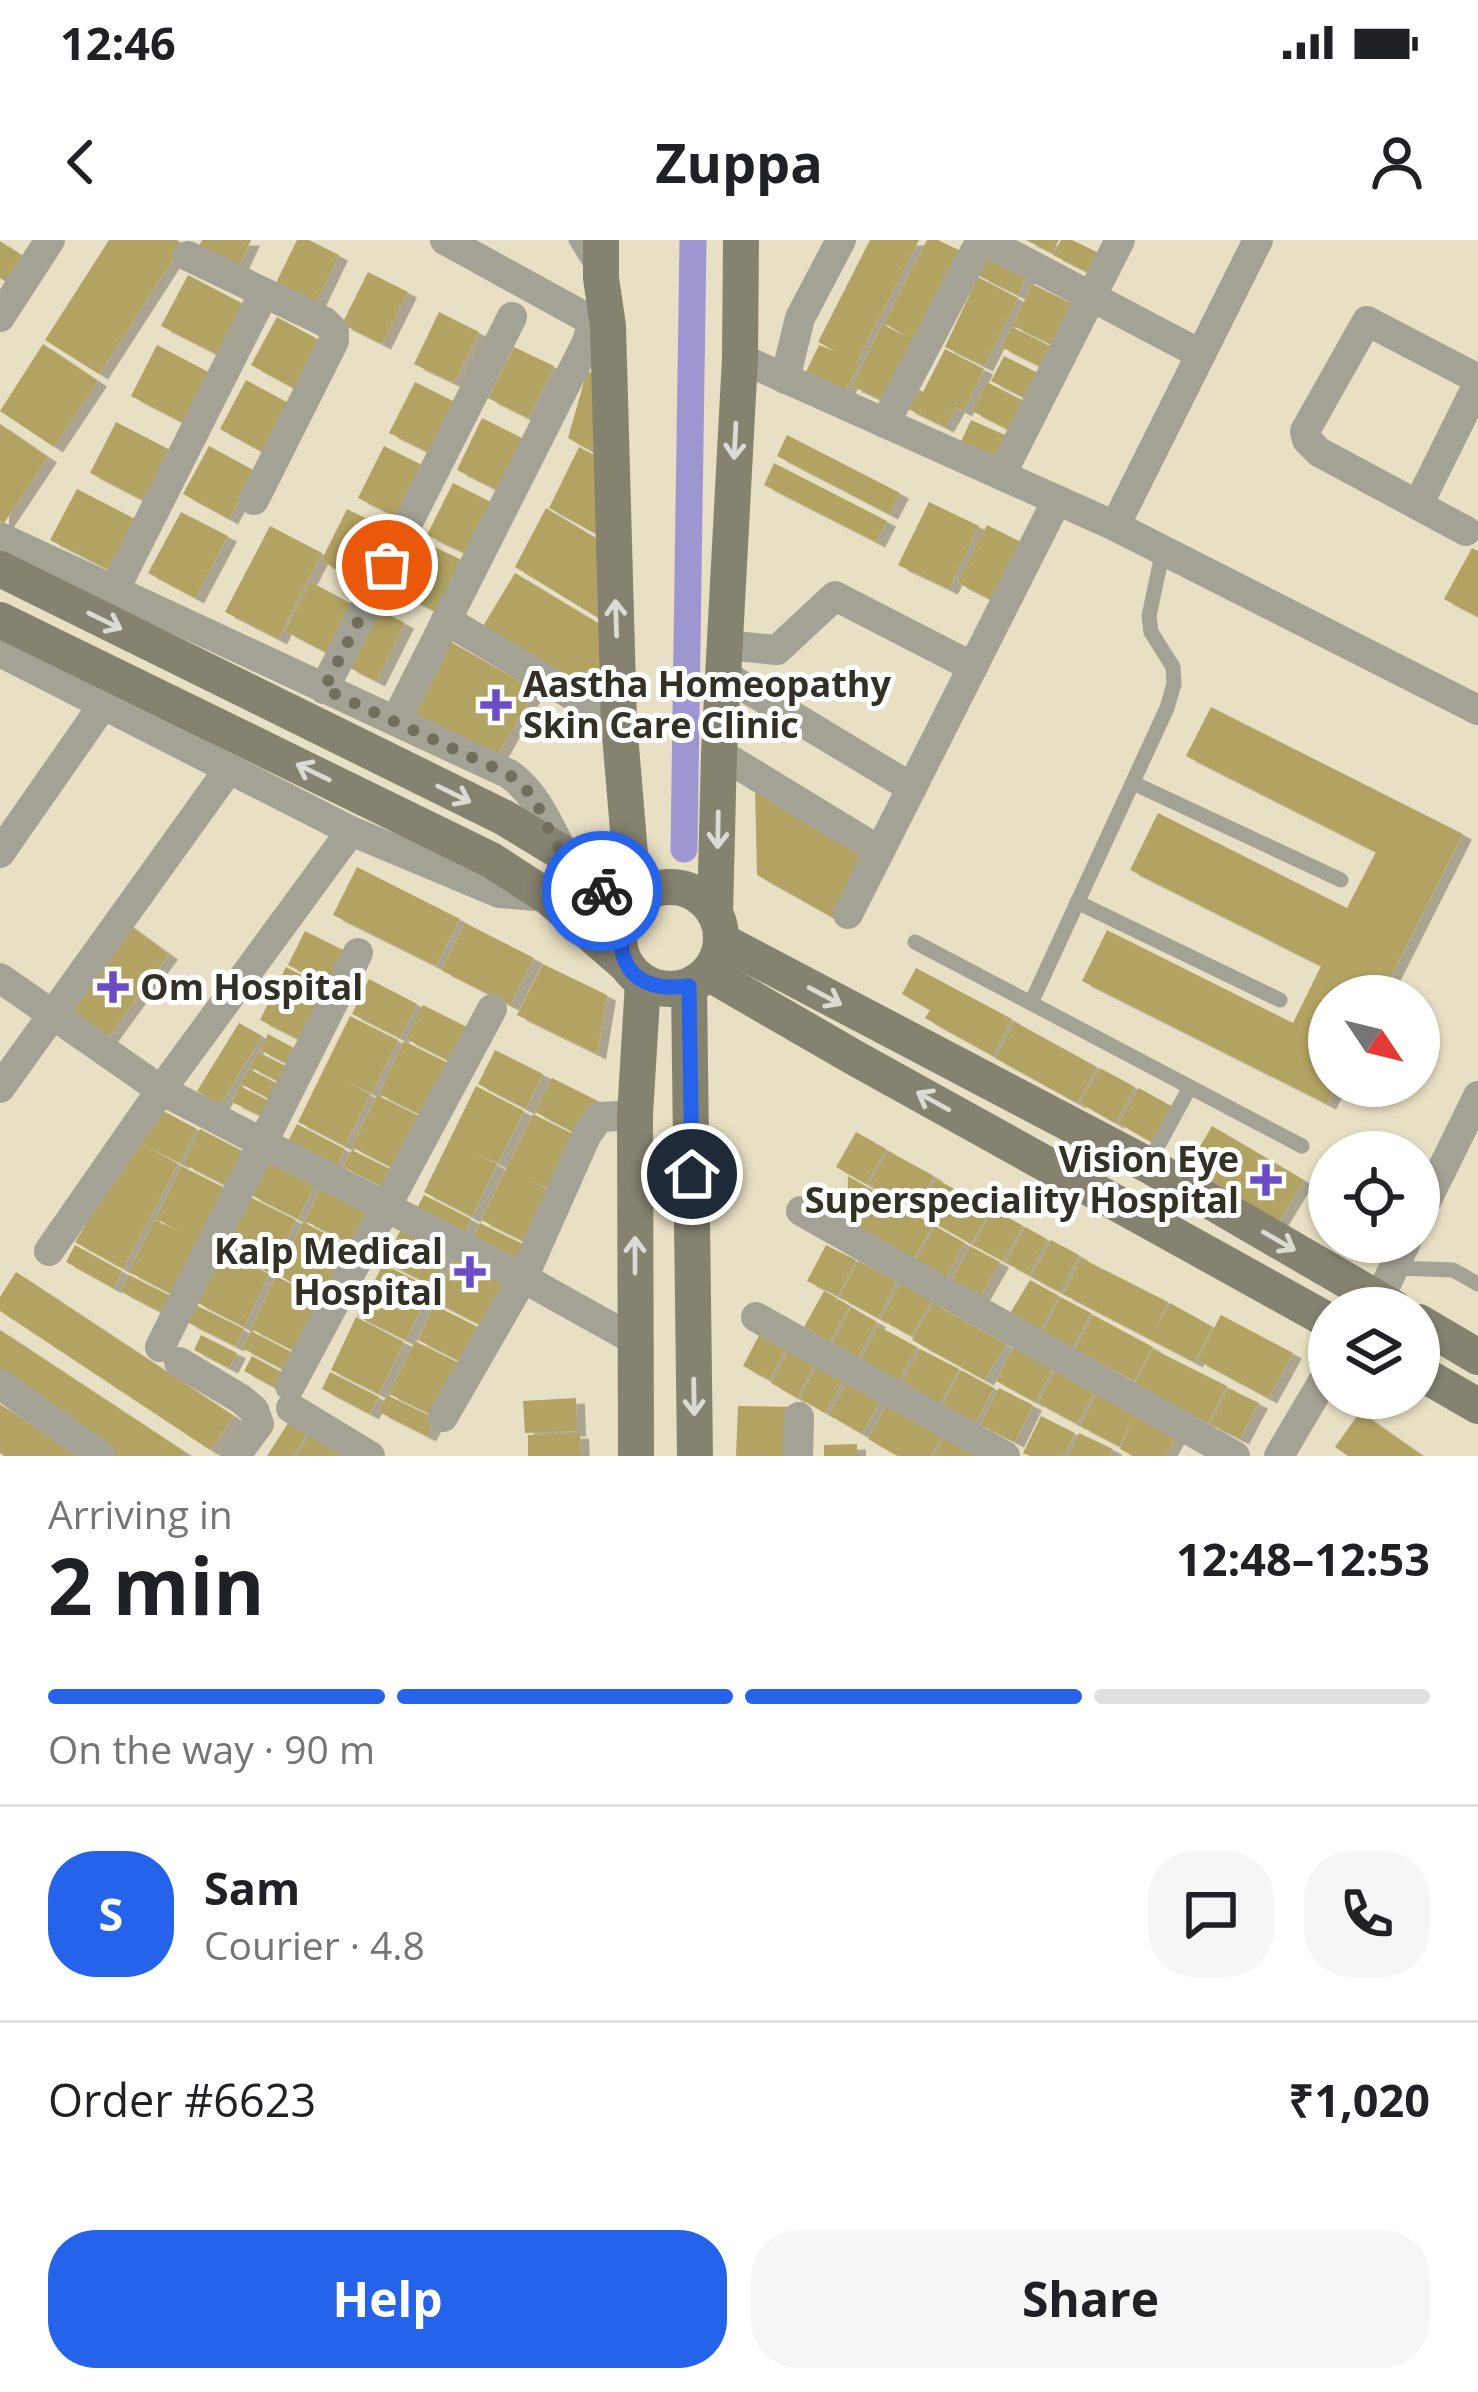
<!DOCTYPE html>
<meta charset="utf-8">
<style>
body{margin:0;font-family:"Open Sans",sans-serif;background:#f6f6f6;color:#202124;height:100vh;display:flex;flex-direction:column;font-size:45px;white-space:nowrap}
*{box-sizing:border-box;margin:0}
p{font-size:39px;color:#757577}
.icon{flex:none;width:66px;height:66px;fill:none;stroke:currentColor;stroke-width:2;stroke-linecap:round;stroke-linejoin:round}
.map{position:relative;height:1216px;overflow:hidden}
.panel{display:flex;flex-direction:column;background:#fff;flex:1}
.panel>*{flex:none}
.needle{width:78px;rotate:125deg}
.fabs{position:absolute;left:1308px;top:735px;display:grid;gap:24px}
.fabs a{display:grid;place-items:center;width:132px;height:132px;border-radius:50%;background:#fff;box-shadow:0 3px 9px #0004;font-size:60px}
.pin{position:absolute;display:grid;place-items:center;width:102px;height:102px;color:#fff;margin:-51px;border:6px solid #fff;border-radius:50%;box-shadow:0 3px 12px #0007}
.courier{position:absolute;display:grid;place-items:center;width:120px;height:120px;margin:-60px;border:9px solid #2563eb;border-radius:50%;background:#fff;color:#222;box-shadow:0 3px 15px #0007}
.head em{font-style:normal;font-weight:700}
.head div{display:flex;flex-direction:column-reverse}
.head{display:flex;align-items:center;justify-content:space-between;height:204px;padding:0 48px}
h1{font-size:78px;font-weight:700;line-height:90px}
.bar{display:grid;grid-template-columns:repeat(4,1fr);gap:18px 12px;align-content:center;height:144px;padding:0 48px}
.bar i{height:15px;border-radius:9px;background:#e0e0e0}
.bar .selected{background:#2563eb}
.bar p{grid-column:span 4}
.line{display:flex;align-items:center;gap:30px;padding:0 48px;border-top:3px solid #e0e0e0}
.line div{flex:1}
.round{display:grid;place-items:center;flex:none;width:126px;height:126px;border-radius:48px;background:#f6f6f6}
.action{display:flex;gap:24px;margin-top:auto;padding:24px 48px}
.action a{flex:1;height:138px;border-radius:48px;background:#2563eb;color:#fff;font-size:48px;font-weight:700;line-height:138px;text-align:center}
.action a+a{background:#f6f6f6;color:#202124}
.status{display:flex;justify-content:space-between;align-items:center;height:84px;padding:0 60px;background:#fff;direction:ltr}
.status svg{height:33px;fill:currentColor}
header{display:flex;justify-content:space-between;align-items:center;height:156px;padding:0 48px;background:#fff;font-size:54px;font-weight:700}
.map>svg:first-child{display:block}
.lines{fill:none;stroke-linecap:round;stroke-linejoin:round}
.canal{stroke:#9e96d0;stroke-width:27}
.building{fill:#b3a364;filter:url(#shadow)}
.lane{stroke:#a4a195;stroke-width:15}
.street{stroke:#a4a195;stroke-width:30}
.secondary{stroke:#868270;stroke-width:36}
.oneway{stroke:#dbdad4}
.done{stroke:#726e5d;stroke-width:12;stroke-dasharray:0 21.6}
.route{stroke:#2563eb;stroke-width:15}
.poi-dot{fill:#6a4cc5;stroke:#fff;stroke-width:4.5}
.labels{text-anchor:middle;stroke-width:10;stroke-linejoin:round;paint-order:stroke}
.poi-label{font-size:36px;font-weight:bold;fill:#333025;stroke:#fff;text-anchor:start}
</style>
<div class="status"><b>12:46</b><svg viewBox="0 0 49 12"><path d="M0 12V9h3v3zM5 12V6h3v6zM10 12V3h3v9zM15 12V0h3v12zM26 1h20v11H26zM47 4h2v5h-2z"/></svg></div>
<header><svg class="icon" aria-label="back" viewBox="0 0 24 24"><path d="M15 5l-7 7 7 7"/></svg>Zuppa<svg class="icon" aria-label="person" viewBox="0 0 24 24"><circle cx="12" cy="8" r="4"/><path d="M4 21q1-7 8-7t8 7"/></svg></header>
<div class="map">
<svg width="1478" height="1216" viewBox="0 0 1478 1216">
<defs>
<filter id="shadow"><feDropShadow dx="9" dy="5.5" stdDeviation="0" flood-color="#0004"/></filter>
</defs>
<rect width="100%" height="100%" fill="#e8e0c4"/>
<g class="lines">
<polyline class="canal" points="684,609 693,0"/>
</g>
<g class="building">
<polygon points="109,0 177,0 183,4 99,134 45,100"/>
<polygon points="202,0 251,0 239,26 199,6"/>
<polygon points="297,0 309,0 339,15 314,67 274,47"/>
<polygon points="870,0 919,0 856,123 859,124 844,153 805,134 819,105 837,112 818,102"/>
<polygon points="927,0 938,0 969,15 891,165 852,146 882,84 909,98 884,83"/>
<polygon points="1026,0 1059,0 1052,13"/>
<polygon points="1061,0 1072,0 1103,15 1093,35 1053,15"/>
<polygon points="0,1 26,18 9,44 0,38"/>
<polygon points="991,11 1030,30 1018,55 979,36"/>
<polygon points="368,32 408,52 382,104 342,84"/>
<polygon points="188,35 249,67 222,117 161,86"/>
<polygon points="978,37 1018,58 984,126 945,107"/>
<polygon points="1032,44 1073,64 1053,105 1013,86"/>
<polygon points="439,72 479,92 454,143 414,124"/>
<polygon points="277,77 323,102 297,150 251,125"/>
<polygon points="1012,87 1052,107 1042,127 1001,107"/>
<polygon points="43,104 98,141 54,207 0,171"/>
<polygon points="157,105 218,137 191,187 131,156"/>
<polygon points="514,107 554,126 528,178 488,158"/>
<polygon points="945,109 984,129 963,171 956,167 945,187 906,168 915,148 923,152"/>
<polygon points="1004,116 1044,136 1031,161 991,141"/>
<polygon points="587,131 599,137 593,212 568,198"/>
<polygon points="246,140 292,165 266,214 220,189"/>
<polygon points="415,142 455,162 430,213 389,193"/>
<polygon points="987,142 1026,162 1011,191 972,171"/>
<polygon points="482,178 522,198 497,250 457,230"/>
<polygon points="971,180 1012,198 998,229 957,210"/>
<polygon points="116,182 176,213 150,264 90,233"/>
<polygon points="0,184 48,217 4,283 0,281"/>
<polygon points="787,195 900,253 889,274 777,216"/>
<polygon points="209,206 255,231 229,279 183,254"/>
<polygon points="384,206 424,226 399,278 358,258"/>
<polygon points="579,207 608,222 602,297 549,268"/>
<polygon points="774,223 887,281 876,302 764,245"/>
<polygon points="453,243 493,263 467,314 427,295"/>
<polygon points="77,249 137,280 111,331 50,300"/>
<polygon points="929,262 979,286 949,349 898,325"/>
<polygon points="546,268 606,304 600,379 515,327"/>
<polygon points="347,269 387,289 362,341 321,321"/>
<polygon points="181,272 228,296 195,358 148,333"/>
<polygon points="987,285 1023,303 994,361 958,343"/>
<polygon points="270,286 322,313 278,399 225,372"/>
<polygon points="424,302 464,321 439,373 398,353"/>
<polygon points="1472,308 1478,311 1478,377 1444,359"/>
<polygon points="515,333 603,386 597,462 480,391"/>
<polygon points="311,342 357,367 331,415 285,391"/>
<polygon points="378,369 405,383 376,441 348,427"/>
<polygon points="451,402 535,450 495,520 411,472"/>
<polygon points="1211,467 1463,594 1381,756 1329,756 1329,846 1336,846 1327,864 1082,741 1107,690 1293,783 1321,726 1130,630 1158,573 1347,668 1376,612 1186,516"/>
<polygon points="755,548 871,615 837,680 757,635"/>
<polygon points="357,627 460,679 436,726 333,675"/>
<polygon points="125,682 169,714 108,798 65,766"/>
<polygon points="465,683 534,718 510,765 441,730"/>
<polygon points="305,691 353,715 336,750 288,725"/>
<polygon points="543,724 607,755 597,814 517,775"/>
<polygon points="286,727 334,752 308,804 260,780"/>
<polygon points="916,728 1012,779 993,816 937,785 925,778 930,770 902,754"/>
<polygon points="369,739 417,764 400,798 352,774"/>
<polygon points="423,765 471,789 455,824 406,799"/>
<polygon points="350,776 398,800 372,853 346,842 370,854 345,906 298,882"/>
<polygon points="1015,782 1097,827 1077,863 995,818"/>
<polygon points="239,783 262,796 220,865 197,851"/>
<polygon points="268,794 303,813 295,828 260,810"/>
<polygon points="404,801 452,825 427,878 379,854"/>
<polygon points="495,810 543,834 526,869 478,844"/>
<polygon points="258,812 294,830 286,845 250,827"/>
<polygon points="1100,828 1135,847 1115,883 1080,863"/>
<polygon points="249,829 284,847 276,862 241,844"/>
<polygon points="552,838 600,862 583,897 535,872"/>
<polygon points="240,846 275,864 268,879 232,862"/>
<polygon points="476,846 524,871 498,923 472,912 497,924 472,977 424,952"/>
<polygon points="1139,848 1173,867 1153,903 1118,883"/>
<polygon points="377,855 425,879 400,932 352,907"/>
<polygon points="154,866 197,889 180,923 144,905 178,924 123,1029 75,1002 85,986 83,985"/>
<polygon points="533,874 581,898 555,951 529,940 553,952 529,1004 481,980"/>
<polygon points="297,884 345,909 337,926 288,901"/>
<polygon points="1212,886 1304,940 1279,981 1188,927"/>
<polygon points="200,889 248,914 232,949 184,924"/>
<polygon points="856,892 886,909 866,944 836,927"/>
<polygon points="352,910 400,934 391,951 343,927"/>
<polygon points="888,911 934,936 914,970 869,944"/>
<polygon points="267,920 315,944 298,979 251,955"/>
<polygon points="181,926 229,950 177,1057 129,1032 154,980 180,991 156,979"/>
<polygon points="848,936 933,985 913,1020 847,981"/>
<polygon points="936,939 991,969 971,1004 917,973"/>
<polygon points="322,946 370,970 354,1005 305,981"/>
<polygon points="424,955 471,979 463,996 415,972"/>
<polygon points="248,956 296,980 271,1033 222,1009"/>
<polygon points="993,969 1023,986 1003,1021 973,1005"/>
<polygon points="303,982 351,1007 326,1059 278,1035"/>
<polygon points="480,983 529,1007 520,1024 472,1000"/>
<polygon points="935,986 965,1003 945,1038 915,1021"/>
<polygon points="402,987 450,1012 433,1046 385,1022"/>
<polygon points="1025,987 1047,999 1029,1035 1006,1023"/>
<polygon points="1051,1000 1079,1015 1060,1052 1031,1037"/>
<polygon points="75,1005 122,1031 113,1048 66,1022"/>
<polygon points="826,1005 856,1020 838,1056 807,1041"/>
<polygon points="970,1006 1000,1022 980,1057 951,1041"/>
<polygon points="220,1010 269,1034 244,1087 196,1062"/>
<polygon points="457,1016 506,1042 482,1086 434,1061"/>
<polygon points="1081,1018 1168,1062 1155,1090 1170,1063 1213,1087 1194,1122 1063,1054"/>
<polygon points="858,1021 897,1041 878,1078 839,1057"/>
<polygon points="383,1024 431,1048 406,1100 357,1076"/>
<polygon points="16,1032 234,1176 210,1210 0,1071 0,1057"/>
<polygon points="129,1035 177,1059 168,1076 120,1051"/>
<polygon points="276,1036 324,1061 299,1113 251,1089"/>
<polygon points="1030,1040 1059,1056 1040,1091 1009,1075"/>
<polygon points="901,1043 932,1060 911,1096 880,1079"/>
<polygon points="824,1051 837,1058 834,1064 838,1059 850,1066 830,1101 804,1087"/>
<polygon points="1060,1057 1091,1073 1072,1109 1042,1093"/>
<polygon points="933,1063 1006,1104 985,1140 962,1128 966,1121 961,1127 912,1100"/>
<polygon points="196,1065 244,1089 235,1106 187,1082"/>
<polygon points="434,1065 482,1089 465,1124 418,1100"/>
<polygon points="851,1067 877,1082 858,1117 832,1103"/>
<polygon points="1093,1075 1153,1107 1134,1141 1075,1109"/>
<polygon points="1221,1075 1293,1113 1268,1158 1197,1120"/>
<polygon points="356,1077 404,1102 379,1154 331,1130"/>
<polygon points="878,1086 917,1107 897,1144 859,1123"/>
<polygon points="0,1090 185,1212 183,1216 116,1216 0,1139"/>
<polygon points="762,1090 788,1105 769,1140 743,1126"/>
<polygon points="251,1091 299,1116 290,1133 242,1108"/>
<polygon points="201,1095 237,1113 229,1128 194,1110"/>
<polygon points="415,1101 463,1125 438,1178 389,1154"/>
<polygon points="1015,1105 1055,1125 1035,1162 996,1141"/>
<polygon points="790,1108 816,1122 797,1158 771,1143"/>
<polygon points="920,1109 959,1129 939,1166 901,1144"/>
<polygon points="1153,1109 1227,1146 1208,1183 1134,1145"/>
<polygon points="252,1116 287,1135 279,1150 244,1131"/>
<polygon points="819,1123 845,1137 825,1173 799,1158"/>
<polygon points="1057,1127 1096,1148 1077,1184 1038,1163"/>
<polygon points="961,1130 994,1148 975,1184 942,1167"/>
<polygon points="330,1132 379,1157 370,1174 322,1149"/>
<polygon points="849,1139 882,1158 862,1194 829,1175"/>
<polygon points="999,1148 1033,1165 1015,1202 980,1185"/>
<polygon points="1228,1148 1259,1163 1240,1199 1210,1184"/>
<polygon points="1099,1149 1178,1193 1166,1216 1133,1216 1120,1209 1132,1181 1119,1206 1080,1186"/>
<polygon points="387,1155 436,1179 427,1196 379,1172"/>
<polygon points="576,1158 577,1191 525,1193 523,1161"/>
<polygon points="889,1160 945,1191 931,1216 898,1216 868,1199"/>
<polygon points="0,1164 79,1216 4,1216 0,1213"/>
<polygon points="738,1166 795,1167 793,1216 736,1216"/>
<polygon points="1360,1172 1423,1216 1348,1216 1335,1207"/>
<polygon points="1041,1176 1075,1193 1063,1216 1030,1216 1023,1213"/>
<polygon points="290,1180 309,1191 293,1216 267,1216"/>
<polygon points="311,1192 349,1216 296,1216"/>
<polygon points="948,1192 991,1216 934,1216"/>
<polygon points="580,1193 581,1216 528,1216 528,1195"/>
<polygon points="1079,1193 1113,1209 1110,1216 1068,1216"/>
<polygon points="857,1204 857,1216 824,1216 824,1205"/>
</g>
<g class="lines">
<g class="lane">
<polyline points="576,0 592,26"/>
<polyline points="1133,543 1341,640"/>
<polyline points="1077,662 1280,760"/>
<polyline points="915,702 1302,906"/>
<polyline points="1031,763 1167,468 1174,444 1173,427 1151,392 1149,376 1163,310"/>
<polyline points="1148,924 1190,847"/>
<polyline points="1395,1028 1453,1030 1478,1044"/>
</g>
<g class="street">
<polyline points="445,0 594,82 608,86"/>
<polyline points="984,0 1200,114"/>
<polyline points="188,16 325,82 334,91 334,101 254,260"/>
<polyline points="0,77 50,0"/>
<polyline points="740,118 1115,286 1478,470"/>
<polyline points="785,139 800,78 841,0"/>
<polyline points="885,183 981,0"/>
<polyline points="1001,235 1120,0"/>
<polyline points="1418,265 1478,144"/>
<polyline points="1115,286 1258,0"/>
<polyline points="1466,291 1319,212 1307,200 1305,191 1367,81 1478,139"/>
<path d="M0,297L509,534C537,554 548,584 564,614"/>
<polyline points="114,351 264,53"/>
<polyline points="446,380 619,483"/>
<polyline points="725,405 777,410 835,356 973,427"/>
<polyline points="0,412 351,591 499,653 548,657"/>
<polyline points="723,434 912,548"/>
<polyline points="324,449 512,77"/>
<polyline points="396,480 586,104 594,82"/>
<polyline points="719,513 880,611"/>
<polyline points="0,613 103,465"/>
<polyline points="848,674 1057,260"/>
<polyline points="0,738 161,850 523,1038 636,1101"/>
<polyline points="0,848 229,529"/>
<polyline points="801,971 1235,1216"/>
<polyline points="1419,976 1478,856"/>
<polyline points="49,1011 161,850 351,591"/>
<polyline points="1379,1059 1406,1002"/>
<polyline points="756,1077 1005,1216"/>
<polyline points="160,1107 358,713"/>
<polyline points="179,1122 241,1159 254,1170 259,1184 235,1216"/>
<polyline points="0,1144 101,1216"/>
<polyline points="290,1146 492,769"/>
<polyline points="291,1168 370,1216"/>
<polyline points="443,1177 523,1038 587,894 600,877 635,875"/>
<polyline points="798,1216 799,1177"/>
<polyline points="1279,1216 1329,1131"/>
</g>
<g class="secondary">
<polyline points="601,0 601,38 608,86 619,483 634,662"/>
<polyline points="0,329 503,577 564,614 625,674"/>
<polyline points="0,380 491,620 548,657 625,724"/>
<circle cx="670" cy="698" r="51"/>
<polyline points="715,674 719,513 740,118 741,0"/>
<polyline points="722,701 1148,925 1394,1068"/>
<polyline points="708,733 855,818 1329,1081"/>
<polyline points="689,746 695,1216"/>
<polyline points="1419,1082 1478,1117"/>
<polyline points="1419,1132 1478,1166"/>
<polyline points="636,1216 635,875 643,742"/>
</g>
</g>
<defs><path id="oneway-shaft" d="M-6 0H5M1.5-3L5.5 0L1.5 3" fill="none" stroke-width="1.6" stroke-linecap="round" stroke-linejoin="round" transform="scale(3)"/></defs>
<g class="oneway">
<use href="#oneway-shaft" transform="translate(735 201) rotate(93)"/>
<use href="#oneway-shaft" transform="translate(616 378) rotate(-92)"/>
<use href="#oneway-shaft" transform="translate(105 381) rotate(26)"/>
<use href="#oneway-shaft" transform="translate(313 532) rotate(-154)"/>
<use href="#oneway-shaft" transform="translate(454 554) rotate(26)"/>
<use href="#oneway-shaft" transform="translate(718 590) rotate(91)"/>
<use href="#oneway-shaft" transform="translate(825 756) rotate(28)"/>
<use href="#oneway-shaft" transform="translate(933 861) rotate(-151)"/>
<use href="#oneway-shaft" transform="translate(1279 1001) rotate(30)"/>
<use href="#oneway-shaft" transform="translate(635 1015) rotate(-90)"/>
<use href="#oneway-shaft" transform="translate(694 1157) rotate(89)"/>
</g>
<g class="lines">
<path class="done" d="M387,325L324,449L508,534C547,561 540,586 565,616C576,628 590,639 602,651"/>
<path class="route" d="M602,651L625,674C612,725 635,753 689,746L692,934"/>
</g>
<g class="poi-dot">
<path d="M490 447h12v12h12v12h-12v12h-12v-12h-12v-12h12z"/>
<path d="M107 729h12v12h12v12h-12v12h-12v-12h-12v-12h12z"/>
<path d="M1260 922h12v12h12v12h-12v12h-12v-12h-12v-12h12z"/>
<path d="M464 1014h12v12h12v12h-12v12h-12v-12h-12v-12h12z"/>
</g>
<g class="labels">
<g class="poi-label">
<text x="523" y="457">Aastha Homeopathy<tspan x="523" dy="41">Skin Care Clinic</tspan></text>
<text x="140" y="760">Om Hospital</text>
<text x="1239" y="932" text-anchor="end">Vision Eye<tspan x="1239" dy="41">Superspeciality Hospital</tspan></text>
<text x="443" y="1024" text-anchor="end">Kalp Medical<tspan x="443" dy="41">Hospital</tspan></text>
</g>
</g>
</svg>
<div class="fabs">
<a><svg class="needle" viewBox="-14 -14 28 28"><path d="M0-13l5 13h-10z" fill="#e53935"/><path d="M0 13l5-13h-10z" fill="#757577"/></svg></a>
<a><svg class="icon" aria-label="locate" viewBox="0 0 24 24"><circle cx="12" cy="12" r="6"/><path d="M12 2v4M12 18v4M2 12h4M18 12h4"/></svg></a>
<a><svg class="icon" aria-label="layers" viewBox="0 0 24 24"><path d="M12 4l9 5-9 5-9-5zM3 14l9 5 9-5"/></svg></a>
</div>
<div class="pin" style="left:387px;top:325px;background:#ea580c"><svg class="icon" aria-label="bag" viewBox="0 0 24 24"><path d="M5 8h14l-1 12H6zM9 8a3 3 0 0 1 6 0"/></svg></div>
<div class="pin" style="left:692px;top:934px;background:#1f2937"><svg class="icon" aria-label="home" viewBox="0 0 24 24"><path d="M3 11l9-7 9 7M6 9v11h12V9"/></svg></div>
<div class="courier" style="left:602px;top:651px"><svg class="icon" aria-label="bike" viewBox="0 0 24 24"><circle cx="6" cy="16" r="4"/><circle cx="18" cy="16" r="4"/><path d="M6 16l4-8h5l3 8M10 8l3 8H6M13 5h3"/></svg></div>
</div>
<section class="panel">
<div class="head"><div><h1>2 min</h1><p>Arriving in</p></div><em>12:48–12:53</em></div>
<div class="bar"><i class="selected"></i><i class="selected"></i><i class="selected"></i><i></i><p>On the way · 90 m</p></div>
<div class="line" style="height:216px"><b class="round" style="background:#2563eb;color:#fff">S</b><div><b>Sam</b><p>Courier · 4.8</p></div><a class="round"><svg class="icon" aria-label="chat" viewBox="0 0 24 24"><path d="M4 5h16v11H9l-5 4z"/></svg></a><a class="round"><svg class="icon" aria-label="phone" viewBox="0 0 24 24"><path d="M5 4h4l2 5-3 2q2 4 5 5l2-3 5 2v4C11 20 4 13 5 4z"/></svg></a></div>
<div class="line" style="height:156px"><div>Order #6623</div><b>₹1,020</b></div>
<div class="action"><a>Help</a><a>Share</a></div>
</section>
